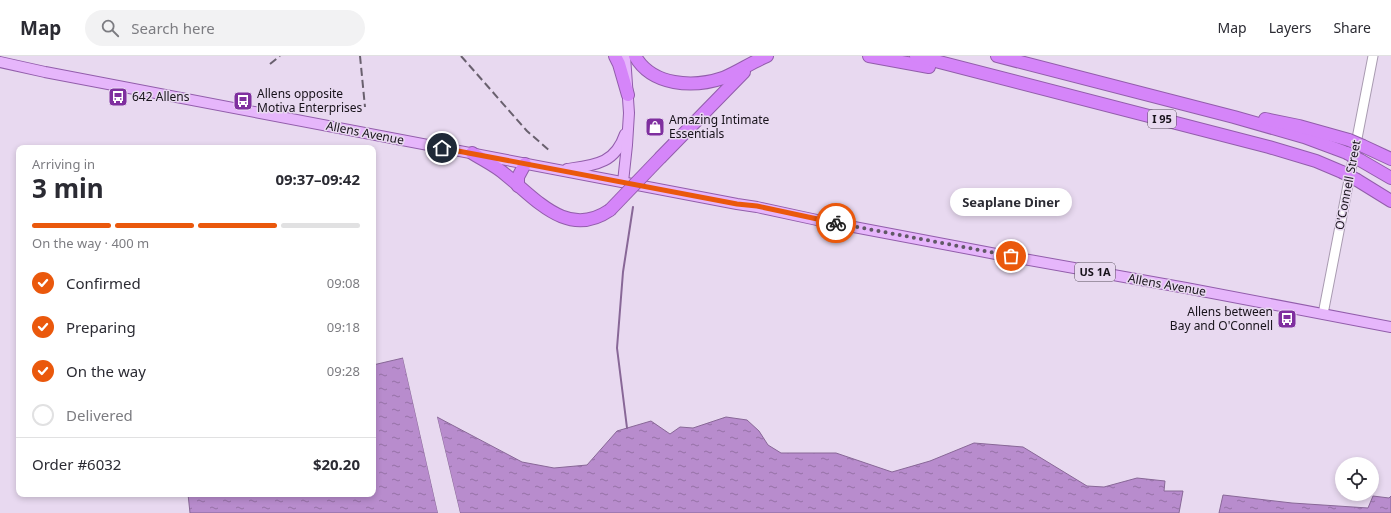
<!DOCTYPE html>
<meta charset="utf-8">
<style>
body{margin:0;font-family:"Noto Sans",sans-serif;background:#f2f2f3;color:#2b2b33;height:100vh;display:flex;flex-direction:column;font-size:15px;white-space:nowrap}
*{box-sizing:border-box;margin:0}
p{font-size:13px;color:#7c7c81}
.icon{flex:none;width:22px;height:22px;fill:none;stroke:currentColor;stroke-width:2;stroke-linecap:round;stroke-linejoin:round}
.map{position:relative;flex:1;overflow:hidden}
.panel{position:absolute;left:16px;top:89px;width:360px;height:352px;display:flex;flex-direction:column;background:#fff;border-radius:8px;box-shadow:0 2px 6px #0003}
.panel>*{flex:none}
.controls{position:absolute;left:1335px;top:401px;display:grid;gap:8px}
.controls a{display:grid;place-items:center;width:44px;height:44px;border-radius:50%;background:#fff;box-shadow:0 2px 6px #0003;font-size:20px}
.pin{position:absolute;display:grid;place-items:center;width:34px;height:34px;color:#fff;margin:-17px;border:2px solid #fff;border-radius:50%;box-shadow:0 1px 4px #0007}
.courier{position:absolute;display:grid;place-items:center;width:40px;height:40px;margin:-20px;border:3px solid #ea580c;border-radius:50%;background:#fff;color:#222;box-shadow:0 1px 5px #0007}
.bubble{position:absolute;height:28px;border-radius:14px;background:#fff;box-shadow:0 2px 6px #0003;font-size:13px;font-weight:700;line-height:28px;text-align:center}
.head em{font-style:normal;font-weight:700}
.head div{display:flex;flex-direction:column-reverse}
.head{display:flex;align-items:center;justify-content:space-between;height:68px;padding:0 16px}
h1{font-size:26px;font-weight:700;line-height:30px}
.bar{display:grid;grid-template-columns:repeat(4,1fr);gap:6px 4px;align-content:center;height:48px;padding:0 16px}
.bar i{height:5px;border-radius:3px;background:#e1e1e2}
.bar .active{background:#ea580c}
.bar p{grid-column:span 4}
.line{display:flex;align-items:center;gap:10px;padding:0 16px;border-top:1px solid #e1e1e2}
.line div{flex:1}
ol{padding:0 16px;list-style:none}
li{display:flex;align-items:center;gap:12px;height:44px}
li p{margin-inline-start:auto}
li .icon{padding:4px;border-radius:50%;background:#ea580c;color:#fff;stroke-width:4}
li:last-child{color:#7c7c81}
li i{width:22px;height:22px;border:2px solid #e1e1e2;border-radius:50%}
header{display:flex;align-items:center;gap:24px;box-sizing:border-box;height:56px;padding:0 20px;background:#fff;border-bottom:1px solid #e1e1e2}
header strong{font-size:19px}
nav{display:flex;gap:22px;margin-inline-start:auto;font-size:14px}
.search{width:280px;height:36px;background:#f2f2f3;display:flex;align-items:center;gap:10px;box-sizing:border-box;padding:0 14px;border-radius:22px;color:#7c7c81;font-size:15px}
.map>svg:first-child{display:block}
.water{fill:url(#water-ripples);stroke:#886797}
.pier{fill:#e8d9f0}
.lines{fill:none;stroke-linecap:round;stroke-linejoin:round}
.stream{stroke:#886797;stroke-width:2}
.secondary-casing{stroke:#a99bb1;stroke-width:11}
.primary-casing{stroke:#925dab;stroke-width:12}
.highway-casing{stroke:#925dab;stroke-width:14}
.secondary{stroke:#fff;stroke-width:9}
.primary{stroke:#e6b6fb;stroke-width:10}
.highway{stroke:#d585f9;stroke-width:12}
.rail{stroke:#69606e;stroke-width:2;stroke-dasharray:8 4;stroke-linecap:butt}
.highway-bridge-casing{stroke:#925dab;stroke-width:14;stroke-linecap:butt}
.highway-bridge{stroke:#d585f9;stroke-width:12}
.done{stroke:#605865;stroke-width:4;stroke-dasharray:0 7.2}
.route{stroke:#ea580c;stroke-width:5}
.labels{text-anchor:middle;stroke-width:3;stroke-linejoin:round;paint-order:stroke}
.shield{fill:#e8d9f0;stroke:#564e5a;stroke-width:1}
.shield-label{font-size:11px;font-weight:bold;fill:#17121a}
.poi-label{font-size:12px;fill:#17121a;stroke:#e8d9f0;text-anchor:start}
.street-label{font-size:12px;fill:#17121a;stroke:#e8d9f0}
</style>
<header>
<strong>Map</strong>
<div class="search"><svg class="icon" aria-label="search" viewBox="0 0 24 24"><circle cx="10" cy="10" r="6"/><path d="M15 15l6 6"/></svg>Search here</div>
<nav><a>Map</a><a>Layers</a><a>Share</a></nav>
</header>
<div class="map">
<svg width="1391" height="457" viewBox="0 0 1391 457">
<defs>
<pattern id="water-ripples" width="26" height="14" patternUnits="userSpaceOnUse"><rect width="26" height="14" fill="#b88ccd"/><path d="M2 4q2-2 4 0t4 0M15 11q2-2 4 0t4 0" fill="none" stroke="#9571a6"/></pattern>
</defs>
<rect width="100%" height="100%" fill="#e8d9f0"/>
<g class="water">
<polygon points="403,302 438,457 190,457 188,438 247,438 248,439 258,438 373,438 373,309"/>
<polygon points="437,361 522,406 554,412 587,409 617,375 651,365 670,378 680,371 693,372 726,361 747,364 759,375 768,389 781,397 836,397 892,416 930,405 974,387 1023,391 1087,430 1104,431 1137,422 1165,425 1164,435 1183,435 1179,457 460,457"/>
<polygon points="1223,439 1292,447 1368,452 1373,440 1389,442 1391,440 1391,457 1219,457"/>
</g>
<g class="pier">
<polygon points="404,301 440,457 438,457 403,302"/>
<polygon points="436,359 437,361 460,457 458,457 435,362"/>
</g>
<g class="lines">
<polyline class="stream" points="627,372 617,292 623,216 633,151"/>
<g class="secondary-casing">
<polyline id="secondary" points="1323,258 1373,0"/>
</g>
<g class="primary-casing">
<g id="primary">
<polyline points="0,6 45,16 737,148 757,151 817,164 996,198 1186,232 1391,271"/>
<path d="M567,113C595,109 615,108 625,78"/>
<polyline points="623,126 627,89 629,57 625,0"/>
</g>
</g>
<g class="highway-casing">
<g id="highway">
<polyline points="615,0 619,8 628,39"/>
<path d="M635,0C652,30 693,32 723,22C738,16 752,6 767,0"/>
<polyline points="869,0 929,11"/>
<polyline points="916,0 1269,91 1316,105 1342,116"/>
<polyline points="997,0 1234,61 1304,81 1347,97"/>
<polyline points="1265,63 1299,70 1349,84"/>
<polyline points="1363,90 1391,103"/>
<path d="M472,97C483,104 496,110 506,119C537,144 568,183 610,154"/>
<polyline points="661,101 744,16"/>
<polyline points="1360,104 1391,122"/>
<polyline points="1357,124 1391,145"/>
<polyline points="518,130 518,121 525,108"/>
</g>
</g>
<use href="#secondary" class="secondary"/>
<use href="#primary" class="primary"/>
<use href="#highway" class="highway"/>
<g class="rail">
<polyline points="360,0 365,51"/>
<polyline points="461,0 527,75 550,95"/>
<polyline points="270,8 280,0"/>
</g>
<g class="highway-bridge-casing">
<g id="highway-bridge">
<polyline points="1349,84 1363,90"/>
<polyline points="1347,97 1360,104"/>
<polyline points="1342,116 1357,124"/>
<polyline points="610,154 661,101"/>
</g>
</g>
<use href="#highway-bridge" class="highway-bridge"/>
</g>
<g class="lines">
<polyline class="done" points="836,167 1011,200"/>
<polyline class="route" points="442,92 737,148 757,150 836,167"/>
</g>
<defs>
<g id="bus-square" transform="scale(1)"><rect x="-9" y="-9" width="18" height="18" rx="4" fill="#7f2f9f" stroke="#e8d9f0"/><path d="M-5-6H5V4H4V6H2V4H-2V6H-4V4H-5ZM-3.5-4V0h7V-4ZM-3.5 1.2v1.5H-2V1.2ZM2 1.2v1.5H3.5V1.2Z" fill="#fff"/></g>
<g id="shop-square" transform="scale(1)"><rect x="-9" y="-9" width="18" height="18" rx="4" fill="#7f2f9f" stroke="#e8d9f0"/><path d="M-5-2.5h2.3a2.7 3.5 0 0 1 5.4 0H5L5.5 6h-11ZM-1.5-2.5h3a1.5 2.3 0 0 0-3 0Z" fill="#fff"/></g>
</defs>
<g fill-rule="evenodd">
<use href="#bus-square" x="118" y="41"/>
<use href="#bus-square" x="243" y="45"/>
<use href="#shop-square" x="655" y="71"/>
<use href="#bus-square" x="1287" y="263"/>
</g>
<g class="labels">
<g class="shield">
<rect x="1148" y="54" width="28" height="18" rx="3"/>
<rect x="1075" y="207" width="40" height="18" rx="3"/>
</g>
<g class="shield-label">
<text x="1162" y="67">I 95</text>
<text x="1095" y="220">US 1A</text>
</g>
<g class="poi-label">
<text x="257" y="42">Allens opposite<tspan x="257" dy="14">Motiva Enterprises</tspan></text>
<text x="132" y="45">642 Allens</text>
<text x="669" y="68">Amazing Intimate<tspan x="669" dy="14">Essentials</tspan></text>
<text x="1273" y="260" text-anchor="end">Allens between<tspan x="1273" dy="14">Bay and O'Connell</tspan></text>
</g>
<g class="street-label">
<text transform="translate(365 77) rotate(11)" y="4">Allens Avenue</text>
<text transform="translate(1348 129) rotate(-79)" y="4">O'Connell Street</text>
<text transform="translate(1167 229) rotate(10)" y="4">Allens Avenue</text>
</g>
</g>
</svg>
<div class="controls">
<a><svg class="icon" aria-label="locate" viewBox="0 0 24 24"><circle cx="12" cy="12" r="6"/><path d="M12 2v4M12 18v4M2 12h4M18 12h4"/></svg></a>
</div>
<div class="pin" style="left:1011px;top:200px;background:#ea580c"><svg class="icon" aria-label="bag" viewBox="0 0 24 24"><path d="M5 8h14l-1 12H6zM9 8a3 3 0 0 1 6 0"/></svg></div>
<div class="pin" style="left:442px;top:92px;background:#1f2937"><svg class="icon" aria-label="home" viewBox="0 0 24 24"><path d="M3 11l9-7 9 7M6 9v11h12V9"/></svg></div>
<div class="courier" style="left:836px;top:167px"><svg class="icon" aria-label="bike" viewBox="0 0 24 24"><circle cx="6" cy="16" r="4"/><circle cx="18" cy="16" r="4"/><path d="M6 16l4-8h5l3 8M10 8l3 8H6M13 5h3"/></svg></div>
<div class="bubble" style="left:950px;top:132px;width:122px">Seaplane Diner</div>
<section class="panel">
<div class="head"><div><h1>3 min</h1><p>Arriving in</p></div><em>09:37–09:42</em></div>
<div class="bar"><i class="active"></i><i class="active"></i><i class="active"></i><i></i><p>On the way · 400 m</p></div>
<ol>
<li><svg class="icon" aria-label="check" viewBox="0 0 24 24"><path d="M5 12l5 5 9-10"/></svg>Confirmed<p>09:08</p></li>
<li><svg class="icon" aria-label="check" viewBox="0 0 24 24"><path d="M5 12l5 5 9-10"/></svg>Preparing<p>09:18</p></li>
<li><svg class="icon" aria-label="check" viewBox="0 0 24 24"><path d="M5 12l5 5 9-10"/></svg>On the way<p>09:28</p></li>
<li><i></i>Delivered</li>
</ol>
<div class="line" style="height:52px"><div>Order #6032</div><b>$20.20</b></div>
</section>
</div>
